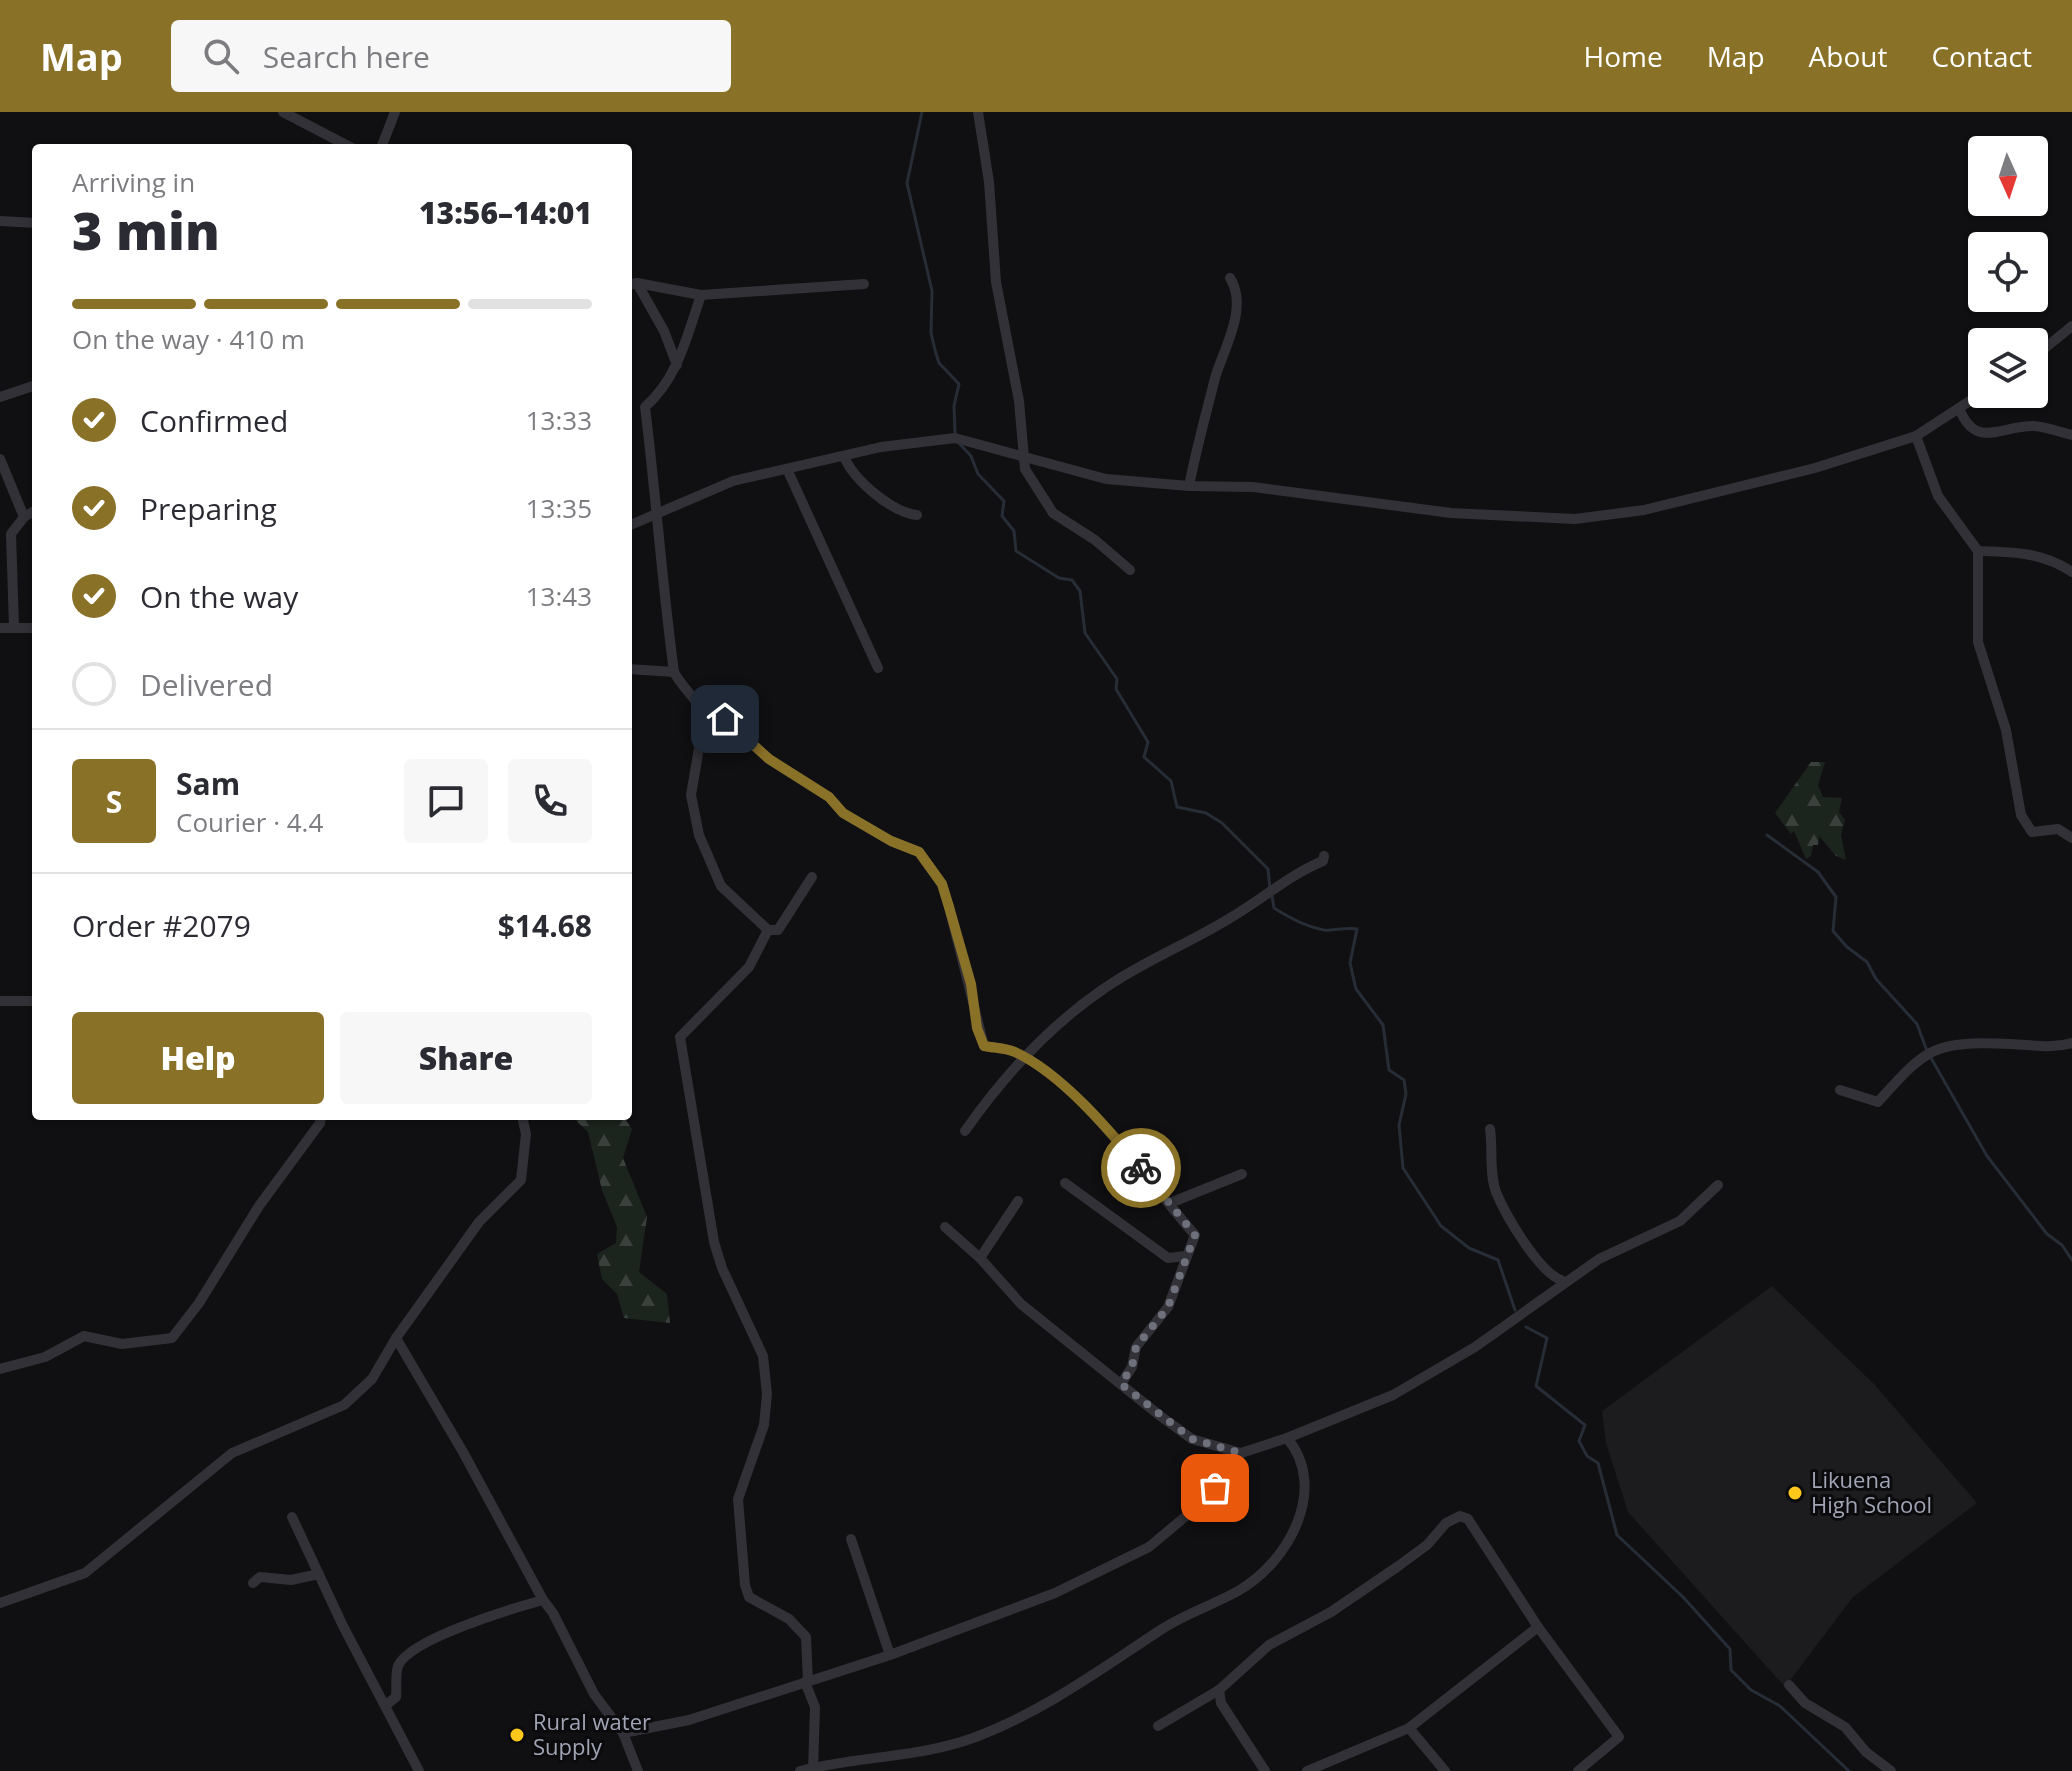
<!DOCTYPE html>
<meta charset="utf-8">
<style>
body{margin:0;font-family:"Open Sans",sans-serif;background:#f7f7f7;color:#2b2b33;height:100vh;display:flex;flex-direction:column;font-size:30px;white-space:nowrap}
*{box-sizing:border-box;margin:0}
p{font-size:26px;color:#7c7c81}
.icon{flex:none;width:44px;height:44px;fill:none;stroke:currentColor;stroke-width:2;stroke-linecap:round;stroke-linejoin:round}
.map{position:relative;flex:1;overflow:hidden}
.details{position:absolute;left:32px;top:32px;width:600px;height:976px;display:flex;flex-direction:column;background:#fff;border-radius:8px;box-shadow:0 2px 6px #0004}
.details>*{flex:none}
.needle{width:52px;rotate:177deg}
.fabs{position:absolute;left:1968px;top:24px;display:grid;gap:16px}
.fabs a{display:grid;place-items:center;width:80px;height:80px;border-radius:8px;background:#fff;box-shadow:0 2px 6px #0004;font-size:40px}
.pin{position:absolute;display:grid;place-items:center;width:68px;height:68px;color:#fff;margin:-34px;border-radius:16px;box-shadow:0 4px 12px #0006}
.courier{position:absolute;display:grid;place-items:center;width:80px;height:80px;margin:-40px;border:6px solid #8a7128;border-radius:50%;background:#fff;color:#222;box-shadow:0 2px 10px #0007}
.headline em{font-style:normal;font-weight:800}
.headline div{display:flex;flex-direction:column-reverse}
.headline{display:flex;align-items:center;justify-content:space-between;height:136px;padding:0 40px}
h1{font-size:52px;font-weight:800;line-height:60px}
.bar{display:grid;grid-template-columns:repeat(4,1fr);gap:12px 8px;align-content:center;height:96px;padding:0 40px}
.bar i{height:10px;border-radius:6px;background:#e1e1e2}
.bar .selected{background:#8a7128}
.bar p{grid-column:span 4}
.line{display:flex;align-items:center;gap:20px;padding:0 40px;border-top:2px solid #e1e1e2}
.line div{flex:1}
.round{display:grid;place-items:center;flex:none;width:84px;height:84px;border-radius:8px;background:#f7f7f7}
ol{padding:0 40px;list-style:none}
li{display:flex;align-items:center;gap:24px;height:88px}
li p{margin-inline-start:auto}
li .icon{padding:8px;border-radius:50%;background:#8a7128;color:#fff;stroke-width:4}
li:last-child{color:#7c7c81}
li i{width:44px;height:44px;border:4px solid #e1e1e2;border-radius:50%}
.cta{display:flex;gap:16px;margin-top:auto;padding:16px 40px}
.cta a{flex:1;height:92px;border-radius:8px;background:#8a7128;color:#fff;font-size:32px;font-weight:800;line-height:92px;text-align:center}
.cta a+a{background:#f7f7f7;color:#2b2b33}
header{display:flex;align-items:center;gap:48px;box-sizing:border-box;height:112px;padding:0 40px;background:#8a7128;color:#fff}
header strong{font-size:38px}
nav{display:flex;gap:44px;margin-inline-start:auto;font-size:28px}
.search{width:560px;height:72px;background:#f7f7f7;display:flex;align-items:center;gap:20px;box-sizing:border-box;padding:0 28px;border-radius:8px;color:#7c7c81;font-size:30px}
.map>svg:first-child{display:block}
.built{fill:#1c1c1f}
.forest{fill:url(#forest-firs)}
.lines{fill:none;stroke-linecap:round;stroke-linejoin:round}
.stream{stroke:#262d36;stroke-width:3}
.street{stroke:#313137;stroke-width:10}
.done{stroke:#6e707b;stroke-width:8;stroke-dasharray:0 14.4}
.route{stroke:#8a7128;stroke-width:10}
.poi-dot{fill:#fec71b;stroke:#0b0b0d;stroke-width:3}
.labels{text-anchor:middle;stroke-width:6;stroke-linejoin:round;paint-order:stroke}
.poi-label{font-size:22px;fill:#a0a4b4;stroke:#0b0b0d;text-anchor:start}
</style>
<header>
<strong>Map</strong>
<div class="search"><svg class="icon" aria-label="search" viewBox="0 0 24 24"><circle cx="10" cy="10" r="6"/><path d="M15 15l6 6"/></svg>Search here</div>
<nav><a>Home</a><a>Map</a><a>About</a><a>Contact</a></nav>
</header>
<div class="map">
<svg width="2072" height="1659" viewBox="0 0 2072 1659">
<defs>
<pattern id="forest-firs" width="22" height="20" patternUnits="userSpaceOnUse" patternTransform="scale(2)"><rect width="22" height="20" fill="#1c241e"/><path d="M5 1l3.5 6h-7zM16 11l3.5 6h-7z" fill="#3a413c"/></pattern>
</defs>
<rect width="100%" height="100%" fill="#101012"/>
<polygon class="built" points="1772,1174 1874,1272 1977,1391 1853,1485 1785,1575 1628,1400 1606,1331 1602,1299"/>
<g class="forest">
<polygon points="1811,650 1825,650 1818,673 1823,685 1842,686 1839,700 1845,708 1841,723 1846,748 1836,744 1819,724 1818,733 1813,733 1811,744 1806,747 1794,719 1791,722 1775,701"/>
<polygon points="571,1004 623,1004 632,1017 623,1046 647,1105 639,1160 667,1182 670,1211 624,1206 617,1182 602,1167 597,1142 616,1131 617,1115 602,1078 588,1020"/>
</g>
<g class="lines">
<g class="stream">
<polyline points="922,0 907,71 932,179 931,221 935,238 939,251 959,272 954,294 955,321"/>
<polyline points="957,329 971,344 978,362 1004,389 1002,404 1014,419 1016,439 1059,466 1072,468 1080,479 1085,521 1117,567 1116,577 1148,630 1144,645 1171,669 1177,695 1206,701 1222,711 1268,757 1270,777"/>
<polyline points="1767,723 1818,760 1836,785 1833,819 1847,835 1867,850 1876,867 1917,912 1927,939"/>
<path d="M1272,784L1274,796C1288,805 1308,815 1324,818C1335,819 1345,815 1357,817L1350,851L1356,877L1383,913L1389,958L1404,968L1406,982L1399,1013L1403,1056L1441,1114L1469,1136L1498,1148L1515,1198"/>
<polyline points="1931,946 1987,1044 2047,1122 2062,1133 2072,1148"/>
<polyline points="1526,1215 1547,1226 1536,1274 1585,1313 1579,1329 1587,1344 1598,1351 1617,1423 1683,1485 1730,1537 1731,1558 1751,1578 1780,1594 1849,1659"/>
</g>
<g class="street">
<polyline points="283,0 352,36"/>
<polyline points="978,0 989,70 996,170 1019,289 1025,357 1053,401 1095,428 1130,458"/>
<polyline points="381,36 395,0"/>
<polyline points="0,109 36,111"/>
<polyline points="637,171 701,183 864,172"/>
<polyline points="628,173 637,171 664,219 677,253"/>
<path d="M701,183C687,224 678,266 645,295C656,383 662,471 674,560C682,576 701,590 704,607L691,683L699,723L721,774L768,818"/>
<polyline points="2034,245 2072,214"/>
<polyline points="0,285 36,273"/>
<path d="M1959,296C1976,339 2001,313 2034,314C2047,315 2060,320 2072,323"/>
<polyline points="1916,324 1938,384 1978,439 1978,530 2006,618 2021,703 2032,720 2058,717 2072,726"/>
<path d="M844,344C853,368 893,401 917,403"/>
<polyline points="0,347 24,405"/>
<polyline points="787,357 878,556"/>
<path d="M1189,374C1196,338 1206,302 1215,266C1223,238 1249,196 1230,166"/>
<polyline points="628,414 733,369 881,335 955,326 1106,367 1189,374 1253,375 1451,401 1575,407 1644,398 1815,356 1916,324 1982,281"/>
<path d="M1978,439C2012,440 2043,440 2072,460"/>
<polyline points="14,515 11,422 24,405 36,398"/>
<polyline points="0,516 36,516"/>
<polyline points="628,557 674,560"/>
<path d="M702,597L725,607L769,647L829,685L843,701L891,729L919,740L942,772L949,795L984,934C994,936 1006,936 1014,940C1080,968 1148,1070 1195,1123L1168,1195L1136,1235L1132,1255L1121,1272"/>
<polyline points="768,818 749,855 680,925 714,1130 722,1156 763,1244 767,1282 764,1313 738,1387 745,1473 749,1485 789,1507 806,1525 808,1570"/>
<polyline points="768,818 778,818 812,765"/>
<polyline points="0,889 36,889"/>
<path d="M1840,978L1878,990C1928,934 1934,929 2011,932C2033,933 2050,937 2072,931"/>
<path d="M1490,1017C1493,1037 1489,1061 1496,1080C1506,1104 1539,1161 1563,1169"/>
<path d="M965,1019C1012,952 1069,892 1143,853C1174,836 1205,822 1235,803C1265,785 1291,762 1323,749L1324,744"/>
<polyline points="1065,1071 1168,1146 1186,1144"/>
<polyline points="1170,1091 1242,1062"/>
<polyline points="945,1115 980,1146 1021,1192 1159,1303 1192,1327 1241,1341"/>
<polyline points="980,1146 1018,1089"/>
<polyline points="396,1226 463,1340 543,1488 553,1501 594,1582 623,1621 638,1659"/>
<polyline points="0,1257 45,1245 84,1224 122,1232 172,1226 199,1191 259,1094 320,1011 321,1004"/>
<polyline points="292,1405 343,1514 419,1659"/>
<polyline points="851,1427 890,1543"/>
<polyline points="253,1471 260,1465 291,1468 319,1462"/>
<polyline points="0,1491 85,1461 232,1341 344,1293 372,1267 396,1226 479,1110 521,1068 526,1022 522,1004"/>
<polyline points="805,1570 815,1595 813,1659"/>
<polyline points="1789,1573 1805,1591 1845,1615 1866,1640 1891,1659"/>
<polyline points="1219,1578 1221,1591 1265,1659"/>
<path d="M386,1593L396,1585C397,1576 395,1562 398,1554C409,1527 514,1496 543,1488"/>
<polyline points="1158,1614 1219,1578 1269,1533 1331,1500 1397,1455 1427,1433 1446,1411 1460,1404 1468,1407 1538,1515 1619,1625 1578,1659"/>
<polyline points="1409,1616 1445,1659"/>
<polyline points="623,1621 689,1608 890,1543 1055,1481 1149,1435 1198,1394 1241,1341 1287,1326 1393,1283 1475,1235 1599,1147 1680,1109 1718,1073"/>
<path d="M800,1659C857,1644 918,1646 973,1626C1043,1600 1101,1557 1162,1517C1187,1501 1213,1493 1238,1479C1289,1450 1329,1376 1287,1326"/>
<polyline points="1307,1659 1409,1616 1538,1515"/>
</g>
</g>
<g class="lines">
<polyline class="done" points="1141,1056 1195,1123 1168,1195 1136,1235 1132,1255 1121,1272 1192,1327 1241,1341 1215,1376"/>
<path class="route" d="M725,607L769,647L829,685L843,701L891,729L919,740L942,772L949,795L971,872L977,916L984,934C994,936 1006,936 1015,940C1061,961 1109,1018 1141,1056"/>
</g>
<g class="poi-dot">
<circle cx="1795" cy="1381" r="8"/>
<circle cx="517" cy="1623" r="8"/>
</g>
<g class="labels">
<g class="poi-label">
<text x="1811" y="1376">Likuena<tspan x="1811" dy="25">High School</tspan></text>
<text x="533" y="1618">Rural water<tspan x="533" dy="25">Supply</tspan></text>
</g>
</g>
</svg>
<div class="fabs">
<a><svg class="needle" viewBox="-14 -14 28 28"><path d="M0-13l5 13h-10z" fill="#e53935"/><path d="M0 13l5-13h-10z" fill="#7c7c81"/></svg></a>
<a><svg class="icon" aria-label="locate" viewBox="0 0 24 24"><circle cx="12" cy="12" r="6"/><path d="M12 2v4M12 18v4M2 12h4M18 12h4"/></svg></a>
<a><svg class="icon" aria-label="layers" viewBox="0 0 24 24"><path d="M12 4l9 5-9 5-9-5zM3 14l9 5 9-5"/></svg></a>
</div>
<div class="pin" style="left:1215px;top:1376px;background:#ea580c"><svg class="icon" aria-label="bag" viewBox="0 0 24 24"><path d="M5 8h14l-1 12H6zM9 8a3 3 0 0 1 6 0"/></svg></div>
<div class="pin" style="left:725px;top:607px;background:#1f2937"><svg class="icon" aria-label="home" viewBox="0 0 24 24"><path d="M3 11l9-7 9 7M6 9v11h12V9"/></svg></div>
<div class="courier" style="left:1141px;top:1056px"><svg class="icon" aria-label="bike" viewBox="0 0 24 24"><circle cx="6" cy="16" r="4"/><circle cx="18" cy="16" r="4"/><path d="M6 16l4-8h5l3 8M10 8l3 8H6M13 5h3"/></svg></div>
<section class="details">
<div class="headline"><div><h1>3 min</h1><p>Arriving in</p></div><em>13:56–14:01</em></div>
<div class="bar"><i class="selected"></i><i class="selected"></i><i class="selected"></i><i></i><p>On the way · 410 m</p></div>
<ol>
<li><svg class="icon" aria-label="check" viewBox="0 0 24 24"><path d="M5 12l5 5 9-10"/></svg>Confirmed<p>13:33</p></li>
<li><svg class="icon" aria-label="check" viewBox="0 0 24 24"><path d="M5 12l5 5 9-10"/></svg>Preparing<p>13:35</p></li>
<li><svg class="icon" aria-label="check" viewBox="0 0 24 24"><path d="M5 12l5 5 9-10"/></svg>On the way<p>13:43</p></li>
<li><i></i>Delivered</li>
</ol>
<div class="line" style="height:144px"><b class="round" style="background:#8a7128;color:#fff">S</b><div><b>Sam</b><p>Courier · 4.4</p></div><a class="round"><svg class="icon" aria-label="chat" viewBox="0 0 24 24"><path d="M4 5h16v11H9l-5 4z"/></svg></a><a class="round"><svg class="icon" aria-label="phone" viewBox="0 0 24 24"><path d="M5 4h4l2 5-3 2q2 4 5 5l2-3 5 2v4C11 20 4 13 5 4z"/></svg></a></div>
<div class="line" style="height:104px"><div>Order #2079</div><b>$14.68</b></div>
<div class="cta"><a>Help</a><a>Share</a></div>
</section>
</div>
